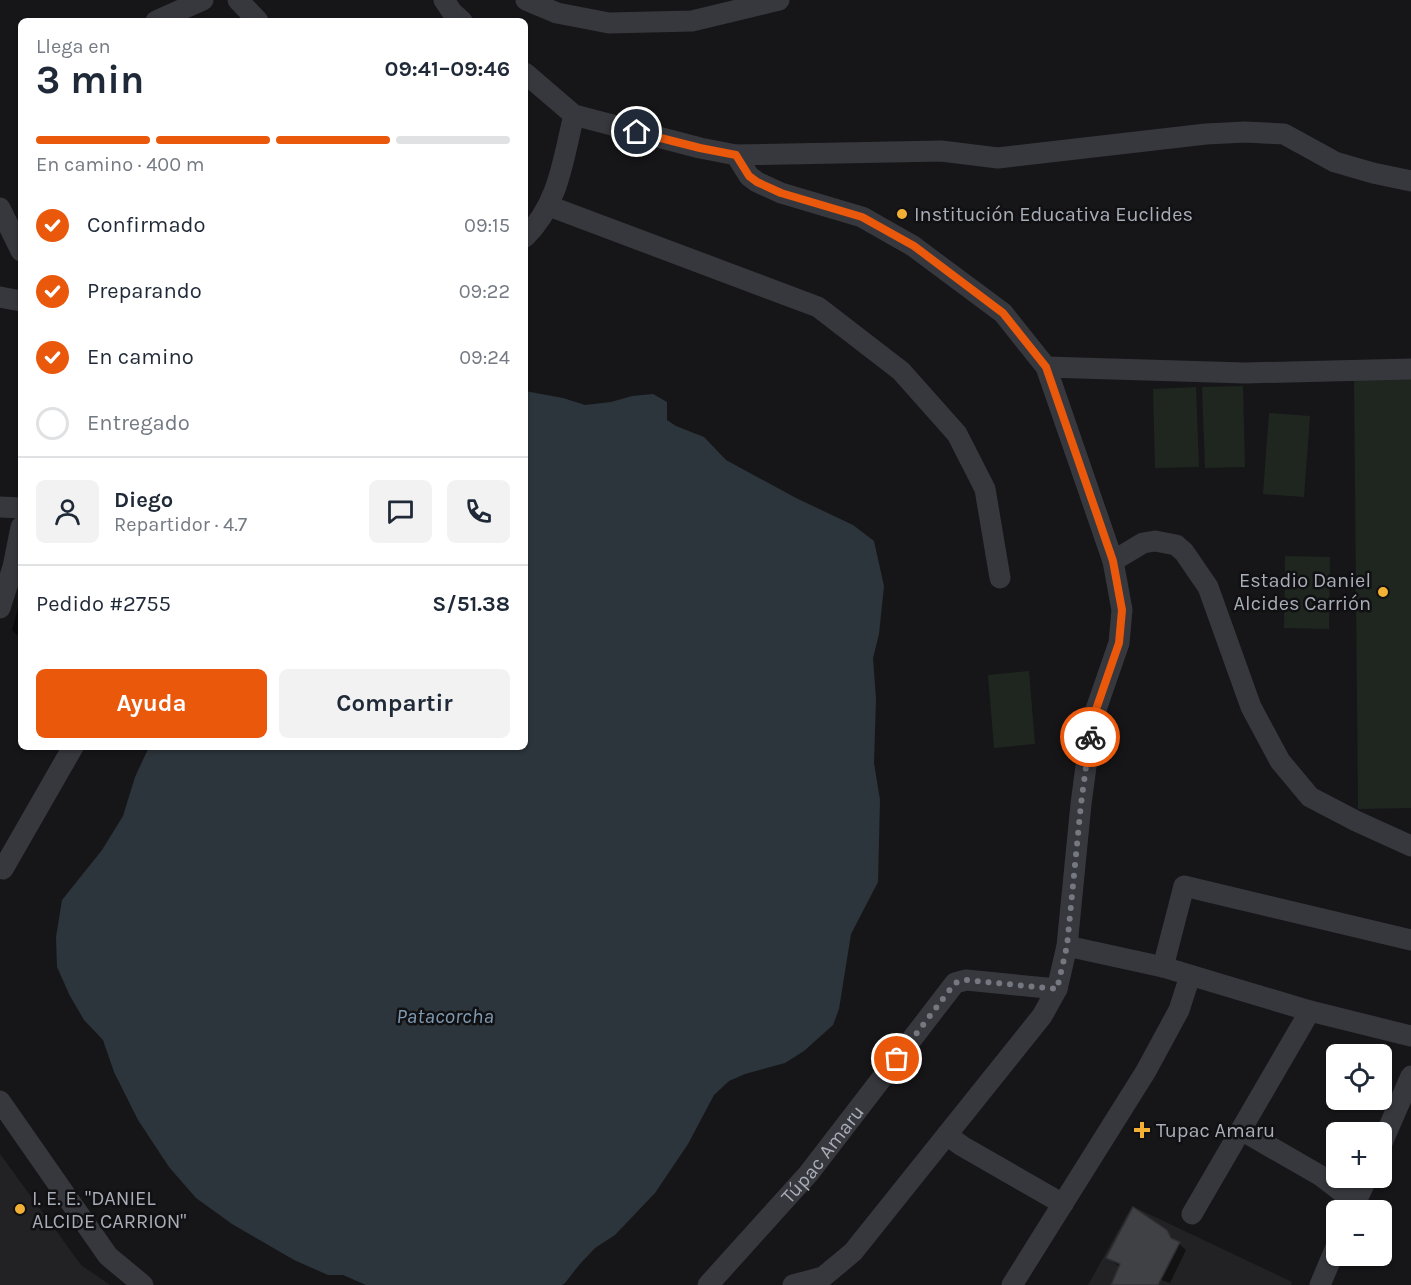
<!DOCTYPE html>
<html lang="es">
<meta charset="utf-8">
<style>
body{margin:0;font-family:Karla,sans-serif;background:#f2f2f3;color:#1f2937;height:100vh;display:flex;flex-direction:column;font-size:22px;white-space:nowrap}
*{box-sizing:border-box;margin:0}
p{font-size:20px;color:#747a83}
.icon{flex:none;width:33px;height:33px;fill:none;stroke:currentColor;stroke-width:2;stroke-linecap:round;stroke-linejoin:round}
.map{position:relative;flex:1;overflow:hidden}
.sheet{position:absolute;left:18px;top:18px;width:510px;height:732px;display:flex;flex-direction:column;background:#fff;border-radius:9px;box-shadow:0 2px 4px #0004}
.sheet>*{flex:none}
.tools{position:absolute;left:1326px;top:1044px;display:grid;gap:12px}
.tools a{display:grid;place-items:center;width:66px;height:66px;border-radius:9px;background:#fff;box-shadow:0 2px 4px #0004;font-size:30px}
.pin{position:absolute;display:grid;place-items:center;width:51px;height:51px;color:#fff;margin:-26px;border:3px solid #fff;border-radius:50%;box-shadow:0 2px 6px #0007}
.courier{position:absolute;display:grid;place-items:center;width:60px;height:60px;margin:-30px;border:4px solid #ea580c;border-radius:50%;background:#fff;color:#222;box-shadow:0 2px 8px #0007}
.headline em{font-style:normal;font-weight:700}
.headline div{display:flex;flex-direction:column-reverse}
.headline{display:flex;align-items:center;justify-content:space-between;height:102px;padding:0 18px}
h1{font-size:39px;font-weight:700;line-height:45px}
.bar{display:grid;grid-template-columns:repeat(4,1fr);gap:9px 6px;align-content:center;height:72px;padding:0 18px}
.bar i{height:8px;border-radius:4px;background:#e0e1e3}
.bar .current{background:#ea580c}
.bar p{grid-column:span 4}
.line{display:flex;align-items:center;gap:15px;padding:0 18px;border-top:2px solid #e0e1e3}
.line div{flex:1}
.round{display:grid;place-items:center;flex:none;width:63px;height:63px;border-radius:9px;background:#f2f2f3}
ol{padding:0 18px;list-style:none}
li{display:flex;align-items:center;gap:18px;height:66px}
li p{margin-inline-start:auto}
li .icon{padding:6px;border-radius:50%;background:#ea580c;color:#fff;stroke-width:4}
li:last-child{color:#747a83}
li i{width:33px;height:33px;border:3px solid #e0e1e3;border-radius:50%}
.cta{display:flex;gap:12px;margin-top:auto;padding:12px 18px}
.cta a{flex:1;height:69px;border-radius:9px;background:#ea580c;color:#fff;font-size:24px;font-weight:700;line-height:69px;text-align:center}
.cta a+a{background:#f2f2f3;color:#1f2937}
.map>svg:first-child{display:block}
.built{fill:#222225}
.green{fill:#1e261f}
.water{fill:#2c353c}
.shadow{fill:#0007}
.building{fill:#404145;stroke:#303034;stroke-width:1.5}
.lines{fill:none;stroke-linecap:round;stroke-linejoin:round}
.minor{stroke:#37383d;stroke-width:21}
.done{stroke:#757880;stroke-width:6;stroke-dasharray:0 10.8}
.route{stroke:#ea580c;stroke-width:8}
.poi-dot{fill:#f2b134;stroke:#111113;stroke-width:2}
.labels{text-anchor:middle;stroke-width:5;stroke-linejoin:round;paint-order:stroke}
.poi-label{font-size:20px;fill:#a8adb8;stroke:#111113;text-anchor:start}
.street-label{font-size:20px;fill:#a8adb8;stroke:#111113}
.water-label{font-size:21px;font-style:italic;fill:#7f9bb3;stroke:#111113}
</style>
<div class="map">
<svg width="1411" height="1285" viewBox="0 0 1411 1285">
<rect width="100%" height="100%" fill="#161618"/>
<g class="built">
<polygon points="0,1154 81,1265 110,1285 0,1285"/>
<polygon points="1132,1206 1292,1282 1291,1285 1088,1285"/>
</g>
<g class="green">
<polygon points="1411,376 1411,808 1358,809 1354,377"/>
<polygon points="1243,386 1245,467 1205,468 1202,387"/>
<polygon points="1196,387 1199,467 1155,468 1153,389"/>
<polygon points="1269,413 1310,416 1304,497 1263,494"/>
<polygon points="1285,556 1330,557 1329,629 1284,628"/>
<polygon points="1029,671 1035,744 994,748 988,675"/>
</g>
<polygon class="water" points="525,391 563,398 585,405 611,402 632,396 653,394 667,402 667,420 676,426 704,437 726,460 796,498 853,525 874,541 884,586 879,634 873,658 876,699 874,763 880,800 878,882 851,934 839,1009 833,1025 804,1051 785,1063 745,1074 729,1081 714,1095 688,1144 655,1193 615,1235 595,1248 579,1265 565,1283 562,1285 366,1285 343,1275 328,1275 294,1260 232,1224 196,1198 169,1167 138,1120 114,1072 103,1040 84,1020 70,996 57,967 56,937 62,900 102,850 123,816 135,777 149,747 525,747"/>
<g class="shadow">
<polygon points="21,597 21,639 12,630"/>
<polygon points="1166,1232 1186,1250 1170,1283 1161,1280 1144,1281 1142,1285 1113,1285 1120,1267 1108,1258"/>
</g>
<polygon class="building" points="1133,1207 1167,1230 1171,1238 1180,1242 1158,1285 1111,1285 1120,1264 1106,1258"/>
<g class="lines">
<g class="minor">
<polyline points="238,0 258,21"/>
<polyline points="444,0 452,12 462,21"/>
<polyline points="526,0 557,13 609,23 692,21 779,0"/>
<polyline points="156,21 203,0"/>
<polyline points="525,73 574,115 700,148 736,155 749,176 757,182 781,193 862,217 913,246 1003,313 1046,367 1113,561 1122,610 1119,643 1092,721 1081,804 1067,946 1057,989 1042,1016 853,1252 823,1277 793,1285"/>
<polyline points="736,155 941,151 998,158 1206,134 1245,132 1284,134 1335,162 1373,173 1411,181"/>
<polyline points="549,206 818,307 901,371 957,434 985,489 1000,578"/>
<polyline points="0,208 21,251"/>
<path d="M525,237C559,204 563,159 574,115"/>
<polyline points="0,297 21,301"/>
<polyline points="1046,367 1245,373 1411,369"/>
<polyline points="0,507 21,508"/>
<polyline points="1113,561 1143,543 1155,541 1176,545 1184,552 1208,587 1251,707 1280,761 1310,797 1356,821 1411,846"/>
<polyline points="0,608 13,567 21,527"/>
<polyline points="3,869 73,747"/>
<polyline points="1067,946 1163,967 1310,1011 1411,1036"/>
<polyline points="1163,967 1184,886 1411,940"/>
<polyline points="0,1101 108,1256 143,1285"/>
<polyline points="1241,1130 1321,1176 1356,1203"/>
<polyline points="947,1135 962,1146 1063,1204"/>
<polyline points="1382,1143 1411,1076"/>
<polyline points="1352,1210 1367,1178"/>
<polyline points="1192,1214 1310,1011"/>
<path id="s1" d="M708,1285L809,1173L955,983L966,980L1057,989"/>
<polyline points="1012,1285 1146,1071 1179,1010 1190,976"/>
<polyline points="1320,1285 1336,1247"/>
</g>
</g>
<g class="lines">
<polyline class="done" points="897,1059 955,983 966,980 1057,989 1067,946 1081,804 1090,737"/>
<polyline class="route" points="637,132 700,148 736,155 749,176 757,182 781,193 862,217 914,246 1003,313 1046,367 1113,561 1122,610 1119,643 1092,721 1090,737"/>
</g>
<g class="poi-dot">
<circle cx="902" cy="214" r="6"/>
<circle cx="1383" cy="592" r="6"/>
<path d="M1139 1121h6v6h6v6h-6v6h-6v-6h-6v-6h6z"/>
<circle cx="20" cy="1209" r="6"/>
</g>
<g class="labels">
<g class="poi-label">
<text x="914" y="221">Institución Educativa Euclides</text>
<text x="1371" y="587" text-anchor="end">Estadio Daniel<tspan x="1371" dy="23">Alcides Carrión</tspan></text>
<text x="1156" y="1137">Tupac Amaru</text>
<text x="32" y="1205">I. E. E. "DANIEL<tspan x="32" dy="23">ALCIDE CARRION"</tspan></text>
</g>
<g class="street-label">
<text dy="7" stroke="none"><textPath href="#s1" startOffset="174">Túpac Amaru</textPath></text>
</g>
<g class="water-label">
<text x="445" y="1023">Patacorcha</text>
</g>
</g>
</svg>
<div class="tools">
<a><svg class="icon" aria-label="locate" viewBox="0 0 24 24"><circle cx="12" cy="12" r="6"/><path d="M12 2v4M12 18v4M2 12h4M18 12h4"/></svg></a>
<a>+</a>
<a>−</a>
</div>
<div class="pin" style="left:897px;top:1059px;background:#ea580c"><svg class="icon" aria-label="bag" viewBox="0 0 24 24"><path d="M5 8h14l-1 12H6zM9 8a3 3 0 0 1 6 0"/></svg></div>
<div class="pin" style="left:637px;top:132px;background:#1f2937"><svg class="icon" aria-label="home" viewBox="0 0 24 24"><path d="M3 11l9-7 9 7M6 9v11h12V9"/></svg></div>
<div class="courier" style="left:1090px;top:737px"><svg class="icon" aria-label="bike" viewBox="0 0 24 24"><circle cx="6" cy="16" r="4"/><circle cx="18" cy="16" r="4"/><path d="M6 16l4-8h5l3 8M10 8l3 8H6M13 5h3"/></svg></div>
<section class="sheet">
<div class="headline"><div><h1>3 min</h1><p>Llega en</p></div><em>09:41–09:46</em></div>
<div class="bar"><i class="current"></i><i class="current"></i><i class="current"></i><i></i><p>En camino · 400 m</p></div>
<ol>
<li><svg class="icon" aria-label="check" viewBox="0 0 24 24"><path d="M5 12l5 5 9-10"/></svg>Confirmado<p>09:15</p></li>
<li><svg class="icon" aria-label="check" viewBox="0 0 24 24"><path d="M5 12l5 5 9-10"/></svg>Preparando<p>09:22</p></li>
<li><svg class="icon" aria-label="check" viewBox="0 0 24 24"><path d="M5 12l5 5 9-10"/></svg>En camino<p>09:24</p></li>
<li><i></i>Entregado</li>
</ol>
<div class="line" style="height:108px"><a class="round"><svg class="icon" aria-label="person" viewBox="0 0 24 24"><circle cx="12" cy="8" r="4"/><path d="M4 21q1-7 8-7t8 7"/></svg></a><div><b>Diego</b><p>Repartidor · 4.7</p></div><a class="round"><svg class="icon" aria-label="chat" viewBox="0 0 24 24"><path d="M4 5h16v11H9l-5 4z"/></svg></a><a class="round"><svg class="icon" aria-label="phone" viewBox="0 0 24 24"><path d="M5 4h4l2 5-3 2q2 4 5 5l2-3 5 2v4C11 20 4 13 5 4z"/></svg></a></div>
<div class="line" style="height:78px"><div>Pedido #2755</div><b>S/51.38</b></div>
<div class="cta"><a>Ayuda</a><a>Compartir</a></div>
</section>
</div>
